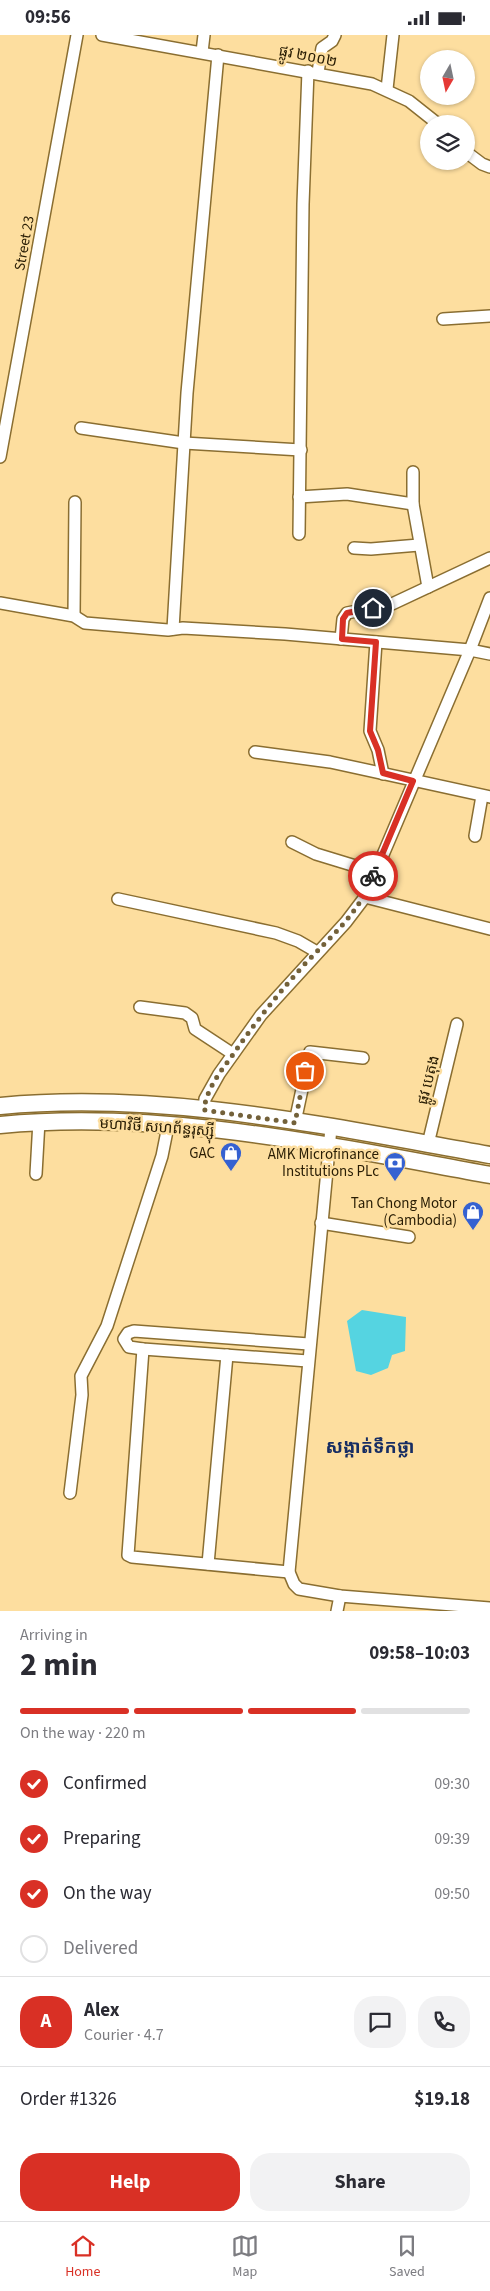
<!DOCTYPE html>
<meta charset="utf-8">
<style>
body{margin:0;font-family:"Source Sans 3","Noto Sans Khmer",sans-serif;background:#f2f2f3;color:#2b2b33;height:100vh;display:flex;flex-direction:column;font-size:19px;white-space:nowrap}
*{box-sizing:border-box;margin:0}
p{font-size:16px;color:#7c7c81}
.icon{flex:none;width:28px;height:28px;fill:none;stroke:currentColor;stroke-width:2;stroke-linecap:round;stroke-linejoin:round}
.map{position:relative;height:1576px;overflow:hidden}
.side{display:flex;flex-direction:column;background:#fff;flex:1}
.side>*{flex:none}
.needle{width:32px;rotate:189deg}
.controls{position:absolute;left:420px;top:15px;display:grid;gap:10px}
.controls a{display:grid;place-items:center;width:55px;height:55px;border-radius:50%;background:#fff;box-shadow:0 1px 4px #0004;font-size:25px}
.pin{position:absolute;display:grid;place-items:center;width:42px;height:42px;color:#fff;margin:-21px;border:2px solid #fff;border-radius:50%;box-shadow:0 1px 5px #0007}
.courier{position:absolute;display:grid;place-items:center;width:50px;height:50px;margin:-25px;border:4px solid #d93025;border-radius:50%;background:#fff;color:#222;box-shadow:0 1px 6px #0007}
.summary em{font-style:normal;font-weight:700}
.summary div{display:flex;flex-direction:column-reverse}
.summary{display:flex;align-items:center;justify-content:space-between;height:85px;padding:0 20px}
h1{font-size:32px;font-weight:700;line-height:38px}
.bar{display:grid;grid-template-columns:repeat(4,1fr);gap:8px 5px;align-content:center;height:60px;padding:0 20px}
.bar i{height:6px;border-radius:4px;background:#e1e1e2}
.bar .active{background:#d93025}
.bar p{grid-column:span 4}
.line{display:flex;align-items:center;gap:12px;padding:0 20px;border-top:1px solid #e1e1e2}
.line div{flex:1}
.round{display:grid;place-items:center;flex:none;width:52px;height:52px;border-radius:20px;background:#f2f2f3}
ol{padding:0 20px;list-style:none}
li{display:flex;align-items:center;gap:15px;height:55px}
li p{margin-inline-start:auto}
li .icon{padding:5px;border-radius:50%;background:#d93025;color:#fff;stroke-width:4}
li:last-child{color:#7c7c81}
li i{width:28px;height:28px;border:2px solid #e1e1e2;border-radius:50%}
.primary-button{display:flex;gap:10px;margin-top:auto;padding:10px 20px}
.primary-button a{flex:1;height:58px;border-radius:20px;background:#d93025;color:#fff;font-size:20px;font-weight:700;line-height:58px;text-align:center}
.primary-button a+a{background:#f2f2f3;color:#2b2b33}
.status{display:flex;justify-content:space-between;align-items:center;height:35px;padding:0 25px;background:#fff;direction:ltr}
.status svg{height:14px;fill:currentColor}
.tab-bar{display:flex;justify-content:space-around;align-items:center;height:70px;border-top:1px solid #e1e1e2;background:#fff;font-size:14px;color:#7c7c81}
.tab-bar a{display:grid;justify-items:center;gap:2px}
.tab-bar .active{color:#d93025}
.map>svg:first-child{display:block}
.water{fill:#55d4e1}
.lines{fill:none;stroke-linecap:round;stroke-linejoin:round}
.minor-casing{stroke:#8a6e31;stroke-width:14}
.highway-casing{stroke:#8a6e31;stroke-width:19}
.minor{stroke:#fff;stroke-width:11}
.highway{stroke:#fff;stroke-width:16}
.done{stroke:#73613a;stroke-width:5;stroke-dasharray:0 9}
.route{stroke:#d93025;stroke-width:6}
.labels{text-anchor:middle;stroke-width:5;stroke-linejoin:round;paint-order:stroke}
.street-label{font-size:15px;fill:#291d04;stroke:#fdde9f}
.poi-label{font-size:15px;fill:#291d04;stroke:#fdde9f;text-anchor:end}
.quarter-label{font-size:18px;font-weight:bold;fill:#172d63;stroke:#fdde9f}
</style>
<div class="status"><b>09:56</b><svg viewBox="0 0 49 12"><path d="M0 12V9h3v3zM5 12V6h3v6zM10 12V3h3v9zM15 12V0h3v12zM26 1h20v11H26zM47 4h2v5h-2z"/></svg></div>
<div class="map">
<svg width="490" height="1576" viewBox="0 0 490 1576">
<rect width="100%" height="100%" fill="#fdde9f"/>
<polygon class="water" points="362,1275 406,1282 405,1316 392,1320 388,1333 371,1340 356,1336 347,1286"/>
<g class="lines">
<g class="minor-casing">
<g id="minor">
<polyline points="102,0 372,49 409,66 438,89"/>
<polyline points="202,17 204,0"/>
<polyline points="318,37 322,13 332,6 335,0"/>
<polyline points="387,54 393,0"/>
<polyline points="466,117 482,129 490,132"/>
<polyline points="443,284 490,281"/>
<polyline points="81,393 184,408 301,415"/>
<polyline points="0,422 77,0"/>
<polyline points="413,437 413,469 428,552"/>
<polyline points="299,462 347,459 413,469"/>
<polyline points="299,499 303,169 308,36"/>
<polyline points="354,513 371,514 419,510"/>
<polyline points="0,568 74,581 85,588 168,595 183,593 285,599 470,615 490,619"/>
<polyline points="74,581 75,467"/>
<polyline points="173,594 187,358 218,20"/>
<polyline points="341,604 343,584 347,578 392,569 490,523"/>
<polyline points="376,607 370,696 378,715 383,739"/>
<polyline points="255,717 330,727 490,762"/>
<polyline points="475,801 482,761"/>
<polyline points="292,807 316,819 375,837"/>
<polyline points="365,862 490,894"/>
<polyline points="118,864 276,898 298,906 317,917"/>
<polyline points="140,972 185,978 192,983 195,994 233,1019"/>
<polyline points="204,1075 205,1064 219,1039 261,980 346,887 365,862 470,615 490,563"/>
<polyline points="295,1087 310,1017 363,1023"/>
<polyline points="331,1093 289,1537 294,1549 299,1554 340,1561 490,1573"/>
<polyline points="428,1109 457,989"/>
<polyline points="36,1139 39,1086"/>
<polyline points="321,1188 409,1202"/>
<polyline points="143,1314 128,1520 132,1522 289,1537"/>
<polyline points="308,1326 143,1314 129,1312 124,1304 128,1298 134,1296 309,1309"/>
<polyline points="70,1458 82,1360 81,1341 107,1291 162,1121 168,1091"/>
<polyline points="208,1529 227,1320"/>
<polyline points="337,1576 340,1561"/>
</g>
</g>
<g class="highway-casing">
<g id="highway">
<path d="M0,1071C163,1055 330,1092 490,1120"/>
<path d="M0,1090C163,1074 330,1111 490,1140"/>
</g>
</g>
<use href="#minor" class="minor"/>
<use href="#highway" class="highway"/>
</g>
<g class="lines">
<path class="done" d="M305,1036L295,1088L204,1075C206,1055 220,1037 232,1021C254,989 277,960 303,931C331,901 358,880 373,841"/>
<polyline class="route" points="373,841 413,746 383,738 378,715 370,696 376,607 342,604 343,584 347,578 373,573"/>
</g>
<defs>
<g id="shop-pin" transform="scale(1.125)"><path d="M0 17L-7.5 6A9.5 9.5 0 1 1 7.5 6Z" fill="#3561d1" stroke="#fdde9f"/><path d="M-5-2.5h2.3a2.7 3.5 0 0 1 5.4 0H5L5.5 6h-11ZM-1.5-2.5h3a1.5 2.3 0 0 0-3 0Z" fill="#fff"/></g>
<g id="bank-pin" transform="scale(1.125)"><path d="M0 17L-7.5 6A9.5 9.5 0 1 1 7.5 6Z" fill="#3561d1" stroke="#fdde9f"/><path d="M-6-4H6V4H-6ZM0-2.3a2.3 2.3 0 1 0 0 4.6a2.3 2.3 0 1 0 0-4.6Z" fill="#fff"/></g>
</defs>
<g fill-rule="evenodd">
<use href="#shop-pin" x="231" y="1118"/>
<use href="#bank-pin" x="395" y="1128"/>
<use href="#shop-pin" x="473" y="1177"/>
</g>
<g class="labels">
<g class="street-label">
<text transform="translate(308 21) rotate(11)" y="5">ផ្លូវ ២០០២</text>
<text transform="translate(24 208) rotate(-80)" y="5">Street 23</text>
<text transform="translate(428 1045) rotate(-76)" y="5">ផ្លូវ បេតុង</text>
<text transform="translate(157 1092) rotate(4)" y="5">មហាវិថី សហព័ន្ធរុស្ស៊ី</text>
</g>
<g class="poi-label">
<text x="215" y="1123">GAC</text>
<text x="379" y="1124">AMK Microfinance<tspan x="379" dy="17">Institutions PLc</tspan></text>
<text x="457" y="1173">Tan Chong Motor<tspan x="457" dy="17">(Cambodia)</tspan></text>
</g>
<g class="quarter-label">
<text x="370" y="1418">សង្កាត់ទឹកថ្លា</text>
</g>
</g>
</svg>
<div class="controls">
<a><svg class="needle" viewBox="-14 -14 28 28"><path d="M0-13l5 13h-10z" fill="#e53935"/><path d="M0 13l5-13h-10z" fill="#7c7c81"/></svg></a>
<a><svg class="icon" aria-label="layers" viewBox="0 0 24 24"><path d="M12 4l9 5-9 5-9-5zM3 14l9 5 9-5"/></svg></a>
</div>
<div class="pin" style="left:305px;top:1036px;background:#ea580c"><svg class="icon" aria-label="bag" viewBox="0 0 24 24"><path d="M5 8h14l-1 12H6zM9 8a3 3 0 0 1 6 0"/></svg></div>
<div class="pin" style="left:373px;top:573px;background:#1f2937"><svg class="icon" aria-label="home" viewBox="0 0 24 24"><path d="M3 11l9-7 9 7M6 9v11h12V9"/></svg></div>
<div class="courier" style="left:373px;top:841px"><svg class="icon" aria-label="bike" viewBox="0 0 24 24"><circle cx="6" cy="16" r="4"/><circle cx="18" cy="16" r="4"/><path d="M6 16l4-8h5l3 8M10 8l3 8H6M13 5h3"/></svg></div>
</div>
<section class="side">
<div class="summary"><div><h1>2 min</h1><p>Arriving in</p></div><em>09:58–10:03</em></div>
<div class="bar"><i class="active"></i><i class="active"></i><i class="active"></i><i></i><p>On the way · 220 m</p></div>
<ol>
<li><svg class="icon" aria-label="check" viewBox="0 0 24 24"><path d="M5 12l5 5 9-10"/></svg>Confirmed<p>09:30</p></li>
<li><svg class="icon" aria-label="check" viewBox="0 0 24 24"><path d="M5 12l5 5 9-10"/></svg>Preparing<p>09:39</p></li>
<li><svg class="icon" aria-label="check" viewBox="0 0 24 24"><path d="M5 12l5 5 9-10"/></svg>On the way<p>09:50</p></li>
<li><i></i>Delivered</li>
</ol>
<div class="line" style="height:90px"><b class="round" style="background:#d93025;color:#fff">A</b><div><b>Alex</b><p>Courier · 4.7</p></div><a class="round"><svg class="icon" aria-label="chat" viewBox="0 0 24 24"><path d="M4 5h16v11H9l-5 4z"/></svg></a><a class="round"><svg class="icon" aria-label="phone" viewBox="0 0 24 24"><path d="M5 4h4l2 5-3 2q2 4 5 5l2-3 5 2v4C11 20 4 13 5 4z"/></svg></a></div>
<div class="line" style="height:65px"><div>Order #1326</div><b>$19.18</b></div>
<div class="primary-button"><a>Help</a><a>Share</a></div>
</section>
<nav class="tab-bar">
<a class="active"><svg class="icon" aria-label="home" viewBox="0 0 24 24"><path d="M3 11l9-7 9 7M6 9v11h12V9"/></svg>Home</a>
<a><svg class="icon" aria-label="map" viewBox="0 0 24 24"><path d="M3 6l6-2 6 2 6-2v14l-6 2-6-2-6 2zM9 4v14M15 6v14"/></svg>Map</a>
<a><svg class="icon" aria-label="saved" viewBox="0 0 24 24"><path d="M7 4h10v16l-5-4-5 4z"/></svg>Saved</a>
</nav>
